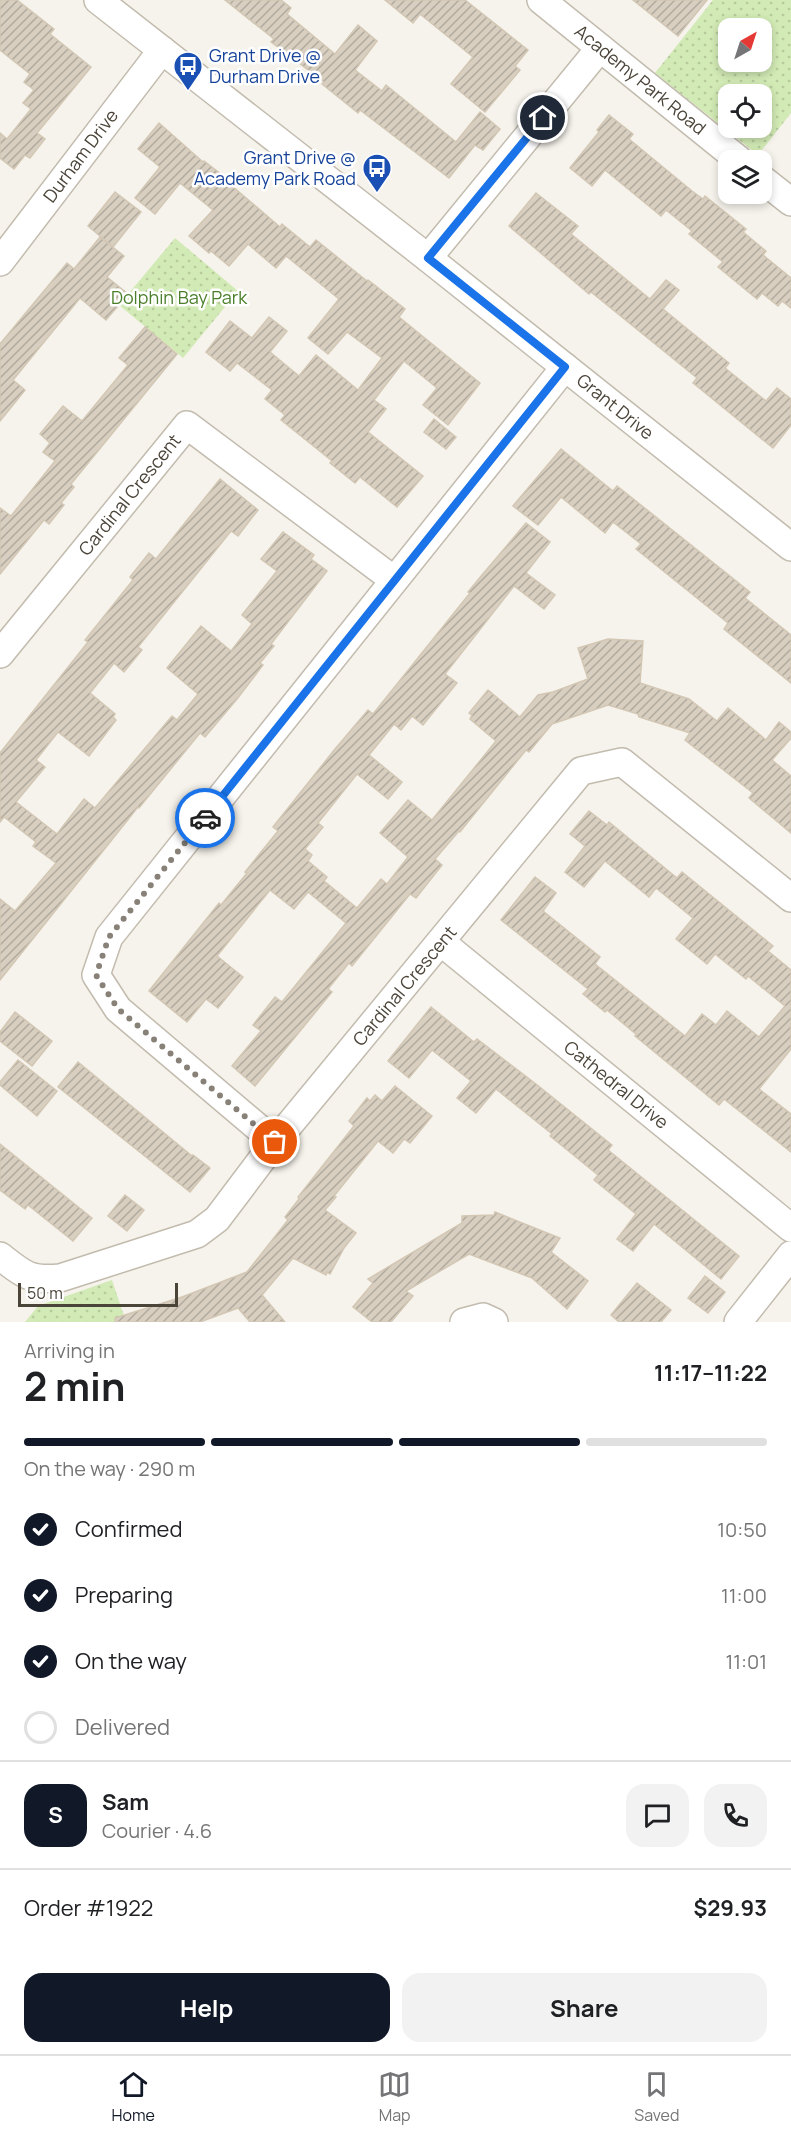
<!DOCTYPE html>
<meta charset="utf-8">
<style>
body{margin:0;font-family:Manrope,sans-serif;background:#f2f2f2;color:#202124;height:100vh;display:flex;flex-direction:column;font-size:22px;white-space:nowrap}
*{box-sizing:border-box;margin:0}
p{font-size:20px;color:#757577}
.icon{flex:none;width:33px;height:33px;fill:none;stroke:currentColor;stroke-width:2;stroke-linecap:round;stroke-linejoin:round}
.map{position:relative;height:1322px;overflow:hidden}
.sheet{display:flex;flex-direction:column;background:#fff;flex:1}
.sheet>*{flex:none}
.needle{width:39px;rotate:39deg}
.fabs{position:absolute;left:718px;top:18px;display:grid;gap:12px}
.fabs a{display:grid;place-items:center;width:54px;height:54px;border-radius:12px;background:#fff;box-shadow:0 3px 9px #0003;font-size:30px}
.scale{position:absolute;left:18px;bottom:15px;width:160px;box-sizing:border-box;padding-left:6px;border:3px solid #4b4439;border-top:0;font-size:16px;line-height:21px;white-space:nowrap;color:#4b4439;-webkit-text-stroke:4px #fff;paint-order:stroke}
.pin{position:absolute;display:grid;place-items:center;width:51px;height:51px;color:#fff;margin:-26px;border:3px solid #fff;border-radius:50%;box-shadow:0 2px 6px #0007}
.courier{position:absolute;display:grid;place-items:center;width:60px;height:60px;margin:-30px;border:4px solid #1a73e8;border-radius:50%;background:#fff;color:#222;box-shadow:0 2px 8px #0007}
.summary em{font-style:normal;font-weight:700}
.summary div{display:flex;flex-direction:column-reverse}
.summary{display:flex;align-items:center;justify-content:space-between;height:102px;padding:0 24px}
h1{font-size:39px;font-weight:700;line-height:45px}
.bar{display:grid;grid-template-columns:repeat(4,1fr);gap:9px 6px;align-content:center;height:72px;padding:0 24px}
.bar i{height:8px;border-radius:4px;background:#e0e0e0}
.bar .on{background:#111827}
.bar p{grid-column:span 4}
.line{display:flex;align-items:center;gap:15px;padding:0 24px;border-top:2px solid #e0e0e0}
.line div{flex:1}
.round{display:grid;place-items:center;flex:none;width:63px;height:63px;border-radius:18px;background:#f2f2f2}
ol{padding:0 24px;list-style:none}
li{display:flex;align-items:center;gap:18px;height:66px}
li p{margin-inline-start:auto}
li .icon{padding:6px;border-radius:50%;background:#111827;color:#fff;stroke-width:4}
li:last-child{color:#757577}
li i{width:33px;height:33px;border:3px solid #e0e0e0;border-radius:50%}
.primary-button{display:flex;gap:12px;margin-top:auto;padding:12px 24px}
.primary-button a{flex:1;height:69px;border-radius:18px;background:#111827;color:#fff;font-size:24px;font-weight:700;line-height:69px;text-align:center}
.primary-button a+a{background:#f2f2f2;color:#202124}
.tab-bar{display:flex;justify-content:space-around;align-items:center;height:84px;border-top:2px solid #e0e0e0;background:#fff;font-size:16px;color:#757577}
.tab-bar a{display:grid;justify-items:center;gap:3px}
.tab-bar .on{color:#111827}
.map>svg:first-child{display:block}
.green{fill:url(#green-dots);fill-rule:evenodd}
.building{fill:url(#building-hatch);stroke:#d3c7b4;stroke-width:1.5}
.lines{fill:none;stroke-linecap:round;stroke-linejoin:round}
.minor-casing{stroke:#c2bbae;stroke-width:30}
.minor{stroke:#fff;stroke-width:27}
.done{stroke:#878178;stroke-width:6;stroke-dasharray:0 10.8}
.route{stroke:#1a73e8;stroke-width:8}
.labels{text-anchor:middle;stroke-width:5;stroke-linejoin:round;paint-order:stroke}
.transit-label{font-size:18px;fill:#164399;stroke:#fff;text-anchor:start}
.street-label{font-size:18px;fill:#4b4439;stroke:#fff}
.park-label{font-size:18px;fill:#4a7f2a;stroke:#fff}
</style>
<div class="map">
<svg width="791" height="1322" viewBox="0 0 791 1322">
<defs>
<pattern id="green-dots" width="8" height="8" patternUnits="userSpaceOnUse" patternTransform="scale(1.5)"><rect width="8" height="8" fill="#d2eab5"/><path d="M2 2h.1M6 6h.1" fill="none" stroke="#b6ca9c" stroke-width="1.8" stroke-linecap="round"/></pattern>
<pattern id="building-hatch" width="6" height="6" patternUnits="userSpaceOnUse" patternTransform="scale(1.5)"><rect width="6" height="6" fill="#d8cfc1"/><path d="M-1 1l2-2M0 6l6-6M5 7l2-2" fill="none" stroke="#b1aa9e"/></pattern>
</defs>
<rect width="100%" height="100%" fill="#f6f3ec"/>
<g class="green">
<path d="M713,0H791V113L758,155L655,73ZM729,28H762V62H729ZM729,94H762V128H729Z"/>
<polygon points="175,238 238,291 183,358 119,305"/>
<polygon points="112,1280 126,1322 25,1322 38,1306"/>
</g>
<g class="building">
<polygon points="0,0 17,0 54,29 50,34 91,67 37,133 45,139 30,158 25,155 14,169 0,158 0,133 7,139 31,109 23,103 34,90 24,82 30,74 0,50"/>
<polygon points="225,0 281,0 291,8 287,14 335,54 358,25 377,41 355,70 382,91 386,85 456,142 480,112 500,129 483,150 475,145 449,178 360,110 358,113 322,84 324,82 271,42 274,39"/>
<polygon points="385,0 465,0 528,50 515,66 520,70 485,112 451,84 473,57 420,14 413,23"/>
<polygon points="633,0 707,0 678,36"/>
<polygon points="609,115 633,134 629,139 692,191 703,199 705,196 746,229 743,232 766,251 763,255 791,278 791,308 782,301 778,306 762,293 757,299 718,267 723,262 689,234 692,231 666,210 661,216 605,170 592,186 570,168 599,132 597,130"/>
<polygon points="159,123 203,162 204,161 226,178 225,180 280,227 282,224 310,247 316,240 367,281 368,280 405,309 399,317 480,383 448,425 423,405 437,388 404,361 374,400 386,409 368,432 423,476 397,507 360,477 355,483 330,463 332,461 281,420 285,415 265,399 272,390 237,363 230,371 206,352 230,321 252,338 269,317 287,331 270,352 299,376 316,355 358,390 382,358 347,332 328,354 308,338 339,299 286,256 276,268 248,244 229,266 211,251 209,253 189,236 213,210 180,183 155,214 135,198 160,167 138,149"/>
<polygon points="115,192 141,212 113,247 88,226"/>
<polygon points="536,193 578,226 571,234 650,299 666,280 679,290 663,309 729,363 725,368 766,401 777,388 791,399 791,425 773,448 693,383 697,378 591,292 589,294 509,226"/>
<polygon points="100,237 124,256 107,277 128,294 106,320 80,298 13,380 25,390 0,421 0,344 67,263 74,269"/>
<polygon points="145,327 177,354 71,484 74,487 61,503 64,505 49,524 44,520 0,574 0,508 11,516 55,461 43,452 50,443 40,434 63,406 82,421 128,365 119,358"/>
<polygon points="434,419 456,437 446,449 424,432"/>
<polygon points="561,449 613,491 617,486 750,592 745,598 791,635 791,683 724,629 728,623 636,549 641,544 613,522 605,533 561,497 538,525 513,506"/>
<polygon points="220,479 258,510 238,536 231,531 138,647 142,650 124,672 114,663 90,693 115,714 113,717 116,720 89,756 58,732 36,760 45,767 16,802 57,834 84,799 95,808 172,716 177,720 198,694 167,668 201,626 231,651 252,624 242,615 277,571 261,559 283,532 314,555 311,559 327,571 271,644 274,646 260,663 263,665 237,699 205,737 200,733 139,808 138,807 0,980 0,899 15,911 56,863 33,846 36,842 4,817 0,822 0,753 88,642 85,640 133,580 130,577 149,553 156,559"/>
<polygon points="526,523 550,542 526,573 555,595 544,609 514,586 445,674 457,683 423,725 412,716 401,730 394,724 369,755 402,782 388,799 357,774 318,823 323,827 305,849 312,855 308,861 327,877 324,881 357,908 381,879 387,884 408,857 380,833 408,800 432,820 496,741 470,719 472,715 469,713 488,690 520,717 538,695 553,692 588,679 578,648 608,639 643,641 640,683 689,699 717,721 728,708 766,740 779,722 791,732 791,738 772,760 791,776 791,833 749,798 753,793 685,740 690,733 639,717 638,714 608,705 552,724 529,752 526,750 460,832 459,831 435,859 442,865 416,898 410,894 352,966 349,963 328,989 332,992 255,1086 232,1066 261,1031 253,1025 275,997 282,1002 346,923 308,892 294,909 270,890 217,956 243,977 218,1008 206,999 187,1022 149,991 219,903 221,905 247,873 245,872 278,831 273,827 335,749 368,710 373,714 470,593 468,592 482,575"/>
<polygon points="589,811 607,825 609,822 677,878 682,872 773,946 768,951 791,970 791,1049 759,1089 791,1114 791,1152 724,1099 719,1105 635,1036 637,1035 607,1010 605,1012 583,994 588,989 501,920 535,877 556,893 543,911 600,957 595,964 685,1036 702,1014 716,1025 727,1011 759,1037 785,1006 748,976 746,979 715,954 707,964 676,939 693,918 656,888 649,897 605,861 584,887 565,872 585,846 570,834"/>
<polygon points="431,1007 474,1042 477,1039 536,1084 612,1145 608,1150 739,1256 721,1279 654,1224 633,1251 617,1239 636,1214 594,1180 598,1175 550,1136 552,1134 496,1089 476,1113 457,1098 471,1081 432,1050 409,1078 388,1061"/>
<polygon points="15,1012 52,1041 32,1066 0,1041 0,1032"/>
<polygon points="18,1060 57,1091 37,1116 0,1085 0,1082"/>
<polygon points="78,1062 192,1156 193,1155 210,1168 190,1192 58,1087"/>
<polygon points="395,1086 432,1116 410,1143 404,1139 393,1153 378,1141 334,1196 336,1197 325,1210 356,1233 344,1248 330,1274 327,1272 326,1275 293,1258 262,1295 285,1322 250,1322 238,1308 200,1322 115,1322 115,1318 182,1297 247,1272 288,1220 285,1217 299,1199 298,1197 354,1126 349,1121 367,1098 370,1101 375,1095 382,1101"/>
<polygon points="0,1144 92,1218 73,1241 28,1205 25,1209 0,1190"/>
<polygon points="125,1195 144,1210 127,1231 108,1216"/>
<polygon points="495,1212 560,1238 551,1252 588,1281 567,1309 532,1278 469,1254 406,1291 413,1296 391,1322 372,1322 353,1307 373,1283 368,1279 462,1223 462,1216 494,1215"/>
<polygon points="705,1276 725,1292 708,1313 688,1298"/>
<polygon points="637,1283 671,1310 661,1322 619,1322 611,1315"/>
</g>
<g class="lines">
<g class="minor-casing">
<g id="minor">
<polyline points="98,0 428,258 791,547"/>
<polyline points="541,0 739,160"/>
<polyline points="762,179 791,202"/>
<polyline points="428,258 600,48"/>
<polyline points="0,262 162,50"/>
<polyline points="0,654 187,425 394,580"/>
<polyline points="441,942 791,1228"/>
<polyline points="275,1142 118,1009 96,975 109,937 565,367"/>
<path d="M0,1256C23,1274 29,1281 60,1278L197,1234L217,1219L275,1142L581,771L622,762L791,898"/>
<polyline points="464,1322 483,1317 494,1322"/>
<polyline points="738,1322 791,1255"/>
</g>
</g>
<use href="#minor" class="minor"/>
</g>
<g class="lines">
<polyline class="done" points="205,818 109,937 96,975 118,1009 275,1142"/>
<polyline class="route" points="205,818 565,367 428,258 543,118"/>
</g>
<defs>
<g id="bus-pin" transform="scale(1.5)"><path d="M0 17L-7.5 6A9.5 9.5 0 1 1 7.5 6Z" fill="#1a4fb4" stroke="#fff"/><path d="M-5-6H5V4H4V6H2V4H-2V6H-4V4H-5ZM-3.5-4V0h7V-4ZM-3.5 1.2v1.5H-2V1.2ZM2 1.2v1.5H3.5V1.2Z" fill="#fff"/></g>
</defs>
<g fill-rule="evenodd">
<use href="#bus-pin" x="188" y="66"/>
<use href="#bus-pin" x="377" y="168"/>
</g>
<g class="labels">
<g class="transit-label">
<text x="209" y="62">Grant Drive @<tspan x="209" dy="21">Durham Drive</tspan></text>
<text x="356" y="164" text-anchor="end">Grant Drive @<tspan x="356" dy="21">Academy Park Road</tspan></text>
</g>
<g class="street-label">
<text transform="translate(640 80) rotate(39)" y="6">Academy Park Road</text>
<text transform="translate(81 156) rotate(-53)" y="6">Durham Drive</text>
<text transform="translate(615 407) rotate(39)" y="6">Grant Drive</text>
<text transform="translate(130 495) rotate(-51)" y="6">Cardinal Crescent</text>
<text transform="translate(405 986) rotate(-50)" y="6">Cardinal Crescent</text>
<text transform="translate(616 1085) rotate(39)" y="6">Cathedral Drive</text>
</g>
<g class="park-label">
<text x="179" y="304">Dolphin Bay Park</text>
</g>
</g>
</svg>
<div class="fabs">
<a><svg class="needle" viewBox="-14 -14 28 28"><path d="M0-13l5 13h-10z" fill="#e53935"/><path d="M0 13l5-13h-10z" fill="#757577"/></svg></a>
<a><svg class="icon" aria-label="locate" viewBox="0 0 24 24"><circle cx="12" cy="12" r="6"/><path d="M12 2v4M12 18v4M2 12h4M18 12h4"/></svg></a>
<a><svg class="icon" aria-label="layers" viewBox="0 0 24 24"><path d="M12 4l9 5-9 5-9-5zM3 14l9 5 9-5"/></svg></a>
</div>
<div class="scale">50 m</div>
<div class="pin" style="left:275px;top:1142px;background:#ea580c"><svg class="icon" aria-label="bag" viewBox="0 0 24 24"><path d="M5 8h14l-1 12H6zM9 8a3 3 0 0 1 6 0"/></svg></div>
<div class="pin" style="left:543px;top:118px;background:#1f2937"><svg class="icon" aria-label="home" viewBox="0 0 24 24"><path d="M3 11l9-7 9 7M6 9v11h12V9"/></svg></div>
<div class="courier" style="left:205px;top:818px"><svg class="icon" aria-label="car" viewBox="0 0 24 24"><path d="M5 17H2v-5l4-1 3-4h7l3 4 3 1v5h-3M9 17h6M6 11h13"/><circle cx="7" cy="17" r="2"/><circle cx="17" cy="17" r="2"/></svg></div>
</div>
<section class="sheet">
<div class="summary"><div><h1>2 min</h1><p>Arriving in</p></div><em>11:17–11:22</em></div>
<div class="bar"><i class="on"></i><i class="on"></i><i class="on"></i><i></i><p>On the way · 290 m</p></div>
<ol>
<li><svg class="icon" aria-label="check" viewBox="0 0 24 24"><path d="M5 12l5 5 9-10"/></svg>Confirmed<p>10:50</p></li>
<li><svg class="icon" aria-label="check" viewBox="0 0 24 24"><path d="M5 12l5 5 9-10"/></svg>Preparing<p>11:00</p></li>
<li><svg class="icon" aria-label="check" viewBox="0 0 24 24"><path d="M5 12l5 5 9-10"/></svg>On the way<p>11:01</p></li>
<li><i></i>Delivered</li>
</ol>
<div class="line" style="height:108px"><b class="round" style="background:#111827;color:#fff">S</b><div><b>Sam</b><p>Courier · 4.6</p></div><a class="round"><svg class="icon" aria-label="chat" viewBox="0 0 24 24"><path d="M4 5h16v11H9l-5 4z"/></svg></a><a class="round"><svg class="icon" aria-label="phone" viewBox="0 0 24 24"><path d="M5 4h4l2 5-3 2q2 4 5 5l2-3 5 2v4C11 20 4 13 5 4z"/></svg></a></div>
<div class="line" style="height:78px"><div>Order #1922</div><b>$29.93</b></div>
<div class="primary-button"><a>Help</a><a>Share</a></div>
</section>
<nav class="tab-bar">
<a class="on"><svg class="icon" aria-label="home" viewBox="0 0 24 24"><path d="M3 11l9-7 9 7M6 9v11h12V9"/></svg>Home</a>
<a><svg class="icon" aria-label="map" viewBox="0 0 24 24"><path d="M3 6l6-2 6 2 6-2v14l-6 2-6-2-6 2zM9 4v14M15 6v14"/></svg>Map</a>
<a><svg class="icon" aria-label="saved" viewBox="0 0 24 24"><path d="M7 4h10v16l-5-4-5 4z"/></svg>Saved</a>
</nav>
